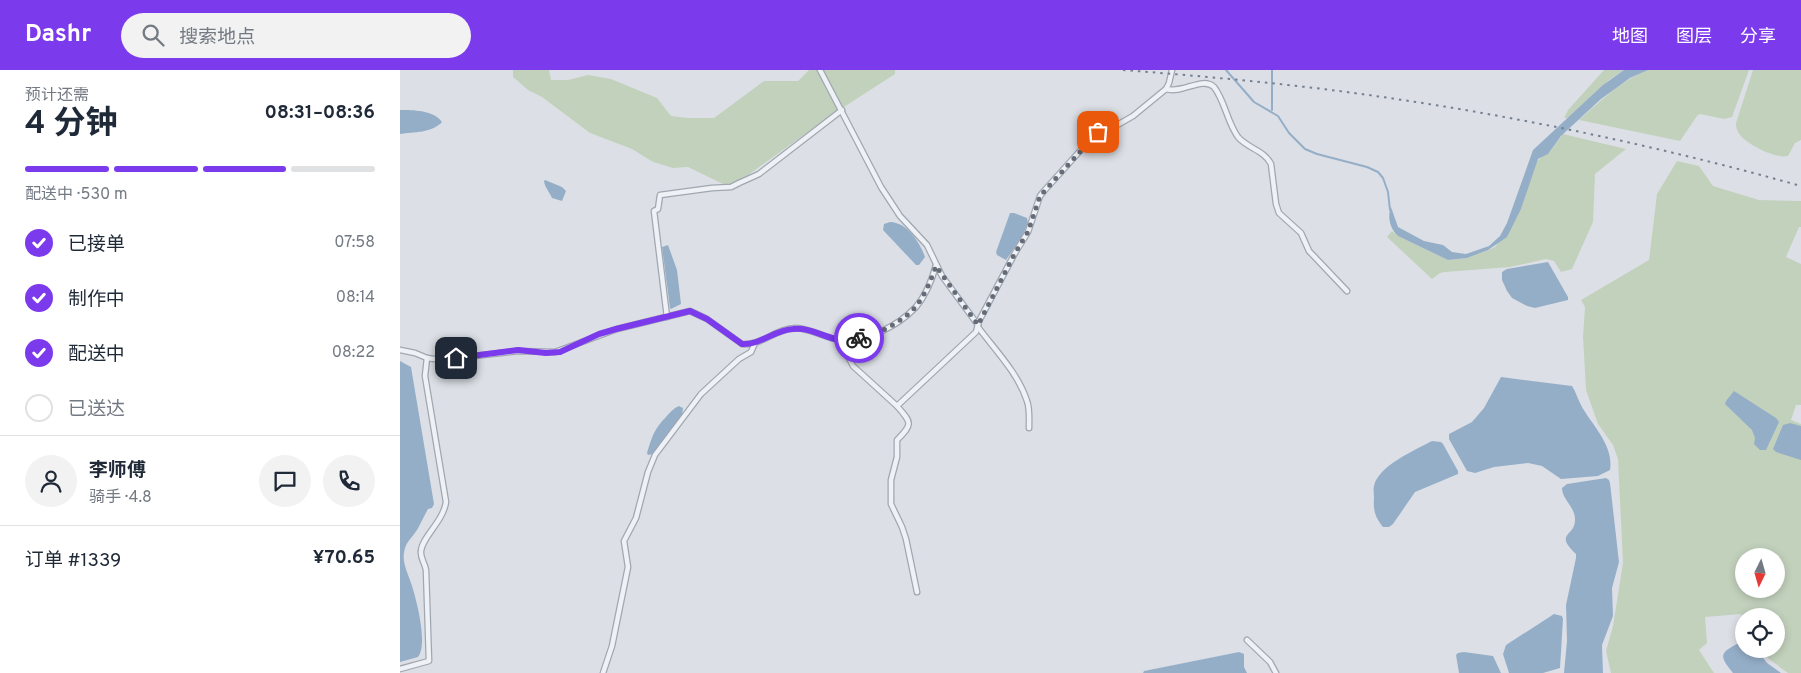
<!DOCTYPE html>
<html lang="zh">
<meta charset="utf-8">
<style>
body{margin:0;font-family:Overpass,"Noto Sans SC",sans-serif;background:#f2f2f3;color:#1f2937;height:100vh;display:flex;flex-direction:column;font-size:19px;white-space:nowrap}
*{box-sizing:border-box;margin:0}
p{font-size:16px;color:#747a83}
.icon{flex:none;width:28px;height:28px;fill:none;stroke:currentColor;stroke-width:2;stroke-linecap:round;stroke-linejoin:round}
.map{position:relative;flex:1;overflow:hidden}
.panel{display:flex;flex-direction:column;background:#fff;width:400px}
.panel>*{flex:none}
.needle{width:32px;rotate:185deg}
.tools{position:absolute;left:1335px;top:478px;display:grid;gap:10px}
.tools a{display:grid;place-items:center;width:50px;height:50px;border-radius:50%;background:#fff;box-shadow:0 2px 8px #0003;font-size:25px}
.pin{position:absolute;display:grid;place-items:center;width:42px;height:42px;color:#fff;margin:-21px;border-radius:10px;box-shadow:0 2px 8px #0006}
.courier{position:absolute;display:grid;place-items:center;width:50px;height:50px;margin:-25px;border:4px solid #7c3aed;border-radius:50%;background:#fff;color:#222;box-shadow:0 1px 6px #0007}
.overview em{font-style:normal;font-weight:700}
.overview div{display:flex;flex-direction:column-reverse}
.overview{display:flex;align-items:center;justify-content:space-between;height:85px;padding:0 25px}
h1{font-size:32px;font-weight:700;line-height:38px}
.bar{display:grid;grid-template-columns:repeat(4,1fr);gap:8px 5px;align-content:center;height:60px;padding:0 25px}
.bar i{height:6px;border-radius:4px;background:#e0e1e3}
.bar .on{background:#7c3aed}
.bar p{grid-column:span 4}
.line{display:flex;align-items:center;gap:12px;padding:0 25px;border-top:1px solid #e0e1e3}
.line div{flex:1}
.round{display:grid;place-items:center;flex:none;width:52px;height:52px;border-radius:26px;background:#f2f2f3}
ol{padding:0 25px;list-style:none}
li{display:flex;align-items:center;gap:15px;height:55px}
li p{margin-inline-start:auto}
li .icon{padding:5px;border-radius:50%;background:#7c3aed;color:#fff;stroke-width:4}
li:last-child{color:#747a83}
li i{width:28px;height:28px;border:2px solid #e0e1e3;border-radius:50%}
header{display:flex;align-items:center;gap:30px;box-sizing:border-box;height:70px;padding:0 25px;background:#7c3aed;color:#fff}
header strong{font-size:24px}
nav{display:flex;gap:28px;margin-inline-start:auto;font-size:18px}
.search{width:350px;height:45px;background:#f2f2f3;display:flex;align-items:center;gap:12px;box-sizing:border-box;padding:0 18px;border-radius:28px;color:#747a83;font-size:19px}
main{display:flex;flex:1;min-height:0}
.map>svg:first-child{display:block}
.green{fill:#c2d1bc;fill-rule:evenodd}
.water{fill:#95aec8}
.lines{fill:none;stroke-linecap:round;stroke-linejoin:round}
.stream{stroke:#95aec8;stroke-width:2}
.minor-casing{stroke:#a1a7b0;stroke-width:7}
.minor{stroke:#eef1f5;stroke-width:4.5}
.rail{stroke:#757f90;stroke-width:2;stroke-dasharray:2.5 5;stroke-linecap:butt}
.done{stroke:#656c78;stroke-width:5;stroke-dasharray:0 9}
.route{stroke:#7c3aed;stroke-width:6}
</style>
<header>
<strong>Dashr</strong>
<div class="search"><svg class="icon" aria-label="search" viewBox="0 0 24 24"><circle cx="10" cy="10" r="6"/><path d="M15 15l6 6"/></svg>搜索地点</div>
<nav><a>地图</a><a>图层</a><a>分享</a></nav>
</header>
<main>
<section class="panel">
<div class="overview"><div><h1>4 分钟</h1><p>预计还需</p></div><em>08:31–08:36</em></div>
<div class="bar"><i class="on"></i><i class="on"></i><i class="on"></i><i></i><p>配送中 · 530 m</p></div>
<ol>
<li><svg class="icon" aria-label="check" viewBox="0 0 24 24"><path d="M5 12l5 5 9-10"/></svg>已接单<p>07:58</p></li>
<li><svg class="icon" aria-label="check" viewBox="0 0 24 24"><path d="M5 12l5 5 9-10"/></svg>制作中<p>08:14</p></li>
<li><svg class="icon" aria-label="check" viewBox="0 0 24 24"><path d="M5 12l5 5 9-10"/></svg>配送中<p>08:22</p></li>
<li><i></i>已送达</li>
</ol>
<div class="line" style="height:90px"><a class="round"><svg class="icon" aria-label="person" viewBox="0 0 24 24"><circle cx="12" cy="8" r="4"/><path d="M4 21q1-7 8-7t8 7"/></svg></a><div><b>李师傅</b><p>骑手 · 4.8</p></div><a class="round"><svg class="icon" aria-label="chat" viewBox="0 0 24 24"><path d="M4 5h16v11H9l-5 4z"/></svg></a><a class="round"><svg class="icon" aria-label="phone" viewBox="0 0 24 24"><path d="M5 4h4l2 5-3 2q2 4 5 5l2-3 5 2v4C11 20 4 13 5 4z"/></svg></a></div>
<div class="line" style="height:65px"><div>订单 #1339</div><b>¥70.65</b></div>
</section>
<div class="map">
<svg width="1401" height="603" viewBox="0 0 1401 603">
<rect width="100%" height="100%" fill="#dce0e6"/>
<g class="green">
<polygon points="113,0 149,0 151,10 168,10 188,5 211,9 257,28 271,46 288,48 314,48 364,11 398,11 409,0 495,0 495,4 430,46 344,108 329,114 323,114 288,97 273,98 253,92 232,79 190,63 142,27 128,20 113,7"/>
<polygon points="1204,0 1224,0 1209,10 1168,48 1164,48 1168,40"/>
<path d="M1248,0H1349L1332,47L1324,49L1300,44L1297,46L1280,71L1179,50C1202,30 1219,12 1248,0Z"/>
<path d="M1353,0H1401V70L1395,73L1388,86C1376,89 1348,75 1340,65C1337,61 1336,58 1336,53Z"/>
<polygon points="1163,64 1226,79 1195,104 1193,152 1172,199 1161,202 1154,191 1146,189 1110,197 1045,202 1040,203 1032,209 987,167 992,161 998,166 1048,190 1067,188 1088,180 1095,177 1121,139 1136,92 1142,87 1148,84"/>
<path d="M1277,91L1299,96L1313,116L1359,130L1401,131V157H1399L1386,187L1401,194V335H1396L1391,350L1401,354V603H1388L1369,589L1359,579H1376V546H1344V549L1342,548L1341,544L1305,547L1307,573L1299,580L1314,603H1211L1206,581L1213,556L1223,493L1218,389L1213,375L1198,354L1186,320L1183,267L1185,237L1181,230L1249,190L1257,124ZM1344,486H1376V519H1344Z"/>
</g>
<g class="water">
<path d="M1224,0H1248L1230,8L1201,29L1161,66L1148,84L1138,89L1121,139L1107,167L1088,180L1067,188L1048,190L998,166C990,159 987,147 991,137L998,157L1024,171L1043,175L1052,182L1066,184L1089,176L1100,166L1107,153L1133,80L1203,15Z"/>
<path d="M0,40C13,40 34,40 42,52C32,63 14,62 0,64Z"/>
<path d="M145,110L162,117L166,121L162,131L152,128C149,121 145,118 144,111Z"/>
<polygon points="610,143 614,143 627,148 628,153 622,167 606,190 597,185 596,182"/>
<path d="M490,152C507,152 520,173 525,187L519,195H516L483,160L484,154Z"/>
<polygon points="268,175 277,200 281,234 271,239 270,238 262,177"/>
<polygon points="1148,192 1168,227 1168,230 1135,238 1127,236 1112,228 1107,221 1102,210 1102,202 1107,199"/>
<path d="M0,291L11,297L34,434L32,438L28,439C24,446 21,453 17,460C12,468 5,472 4,483C2,493 9,506 12,516C17,532 28,574 18,587L0,592Z"/>
<path d="M1101,307L1172,316C1176,322 1178,330 1182,337C1193,356 1214,376 1210,400L1198,406L1161,409L1142,396L1128,393L1094,397L1075,403L1067,401L1049,369V364L1072,352L1084,338Z"/>
<polygon points="1334,321 1376,348 1379,352 1366,380 1360,380 1354,374 1355,368 1352,360 1325,334 1326,331"/>
<path d="M279,336L283,338L282,345L253,384L248,385L247,383C252,367 254,359 266,347C270,342 274,338 279,336Z"/>
<polygon points="1390,353 1401,356 1401,390 1376,382 1373,379 1383,355"/>
<path d="M1032,371L1041,372L1043,374L1058,401V404L1015,422L993,454L989,457H983C975,447 973,440 974,428C974,424 973,420 974,416C978,396 1015,380 1032,371Z"/>
<path d="M1206,408L1209,410L1210,413L1219,492L1212,518L1213,546L1202,575L1203,603H1164L1167,571L1166,535L1176,488V484C1154,463 1174,467 1175,451C1176,437 1162,430 1162,418L1167,414Z"/>
<polygon points="1154,544 1162,546 1163,549 1160,598 1143,603 1109,603 1103,584 1106,575"/>
<path d="M1339,573H1344V579H1356L1367,593L1381,603H1333C1320,587 1318,583 1339,573Z"/>
<polygon points="839,582 844,584 844,597 847,603 743,603 744,601"/>
<polygon points="1064,582 1093,586 1101,603 1059,603 1056,585 1058,583"/>
</g>
<g class="lines">
<g class="stream">
<polyline points="826,0 854,32 878,46 889,63 905,79 917,84 967,97 978,102 983,108 988,122 990,140"/>
<polyline points="872,40 872,0"/>
</g>
<g class="minor-casing">
<g id="minor">
<polyline points="420,0 481,117 500,146 527,175 542,206 578,255"/>
<path d="M766,19C783,24 802,6 814,17C825,31 827,52 838,67C847,78 864,80 871,94L876,134L879,143L901,163L909,181L947,221"/>
<polyline points="267,247 254,141 258,139 260,125 312,118 331,117 339,113 359,104 442,40"/>
<path d="M578,257C595,280 618,303 627,331C630,339 629,350 629,358"/>
<polyline points="439,269 453,296 497,336"/>
<path d="M0,280L15,283L27,288L34,289L56,288L118,281L155,282L217,259L290,241L307,249L342,274C362,276 376,258 396,258C412,259 425,268 440,270C467,272 498,256 516,237C526,225 532,210 536,195"/>
<path d="M517,522L506,469L502,457L491,434V410L497,387V370C513,354 512,353 497,336L576,262L579,251L615,183L628,162L640,126L644,121L697,62L712,58L733,46L766,19L769,13L772,0"/>
<polyline points="847,570 870,592 876,603"/>
<path d="M0,599L29,591L26,500C25,493 20,488 21,481C22,467 43,452 46,432L25,306L27,288"/>
<polyline points="203,603 212,576 228,497 224,471 236,448 248,402 255,385 301,324 339,289 351,282 355,273"/>
</g>
</g>
<use href="#minor" class="minor"/>
<path class="rail" d="M723,0C789,5 856,11 923,19C1084,39 1244,72 1401,116"/>
</g>
<g class="lines">
<path class="done" d="M459,268C476,266 506,250 517,235C526,223 531,210 536,196L578,255L615,183L628,162L640,126L698,62"/>
<path class="route" d="M56,288L118,280L146,283L160,282L199,264L216,259L290,241L307,249L342,274C361,275 374,260 393,259C410,257 423,267 439,270C445,270 452,269 459,268"/>
</g>
</svg>
<div class="tools">
<a><svg class="needle" viewBox="-14 -14 28 28"><path d="M0-13l5 13h-10z" fill="#e53935"/><path d="M0 13l5-13h-10z" fill="#747a83"/></svg></a>
<a><svg class="icon" aria-label="locate" viewBox="0 0 24 24"><circle cx="12" cy="12" r="6"/><path d="M12 2v4M12 18v4M2 12h4M18 12h4"/></svg></a>
</div>
<div class="pin" style="left:698px;top:62px;background:#ea580c"><svg class="icon" aria-label="bag" viewBox="0 0 24 24"><path d="M5 8h14l-1 12H6zM9 8a3 3 0 0 1 6 0"/></svg></div>
<div class="pin" style="left:56px;top:288px;background:#1f2937"><svg class="icon" aria-label="home" viewBox="0 0 24 24"><path d="M3 11l9-7 9 7M6 9v11h12V9"/></svg></div>
<div class="courier" style="left:459px;top:268px"><svg class="icon" aria-label="bike" viewBox="0 0 24 24"><circle cx="6" cy="16" r="4"/><circle cx="18" cy="16" r="4"/><path d="M6 16l4-8h5l3 8M10 8l3 8H6M13 5h3"/></svg></div>
</div>
</main>
